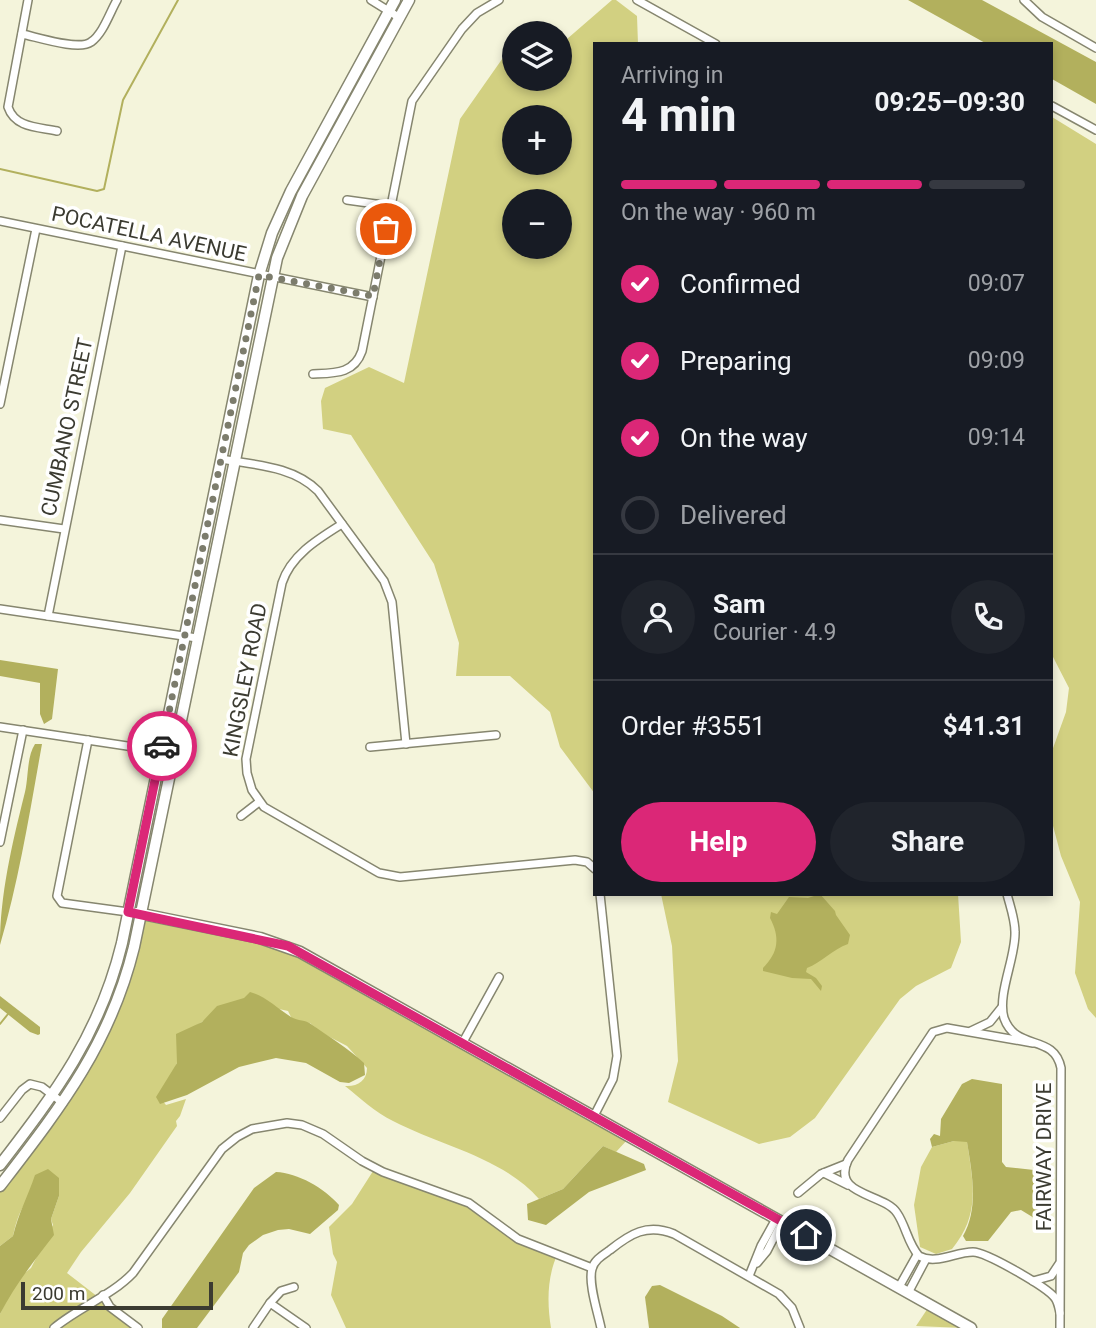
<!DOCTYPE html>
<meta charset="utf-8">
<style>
body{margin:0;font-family:Roboto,sans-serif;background:#20242c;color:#f1f3f6;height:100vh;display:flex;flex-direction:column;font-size:26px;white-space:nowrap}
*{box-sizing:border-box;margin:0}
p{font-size:23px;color:#9ea1a6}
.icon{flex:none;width:38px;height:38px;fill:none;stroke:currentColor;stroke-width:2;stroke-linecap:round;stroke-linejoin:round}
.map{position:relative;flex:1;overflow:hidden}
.panel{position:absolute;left:593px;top:42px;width:460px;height:854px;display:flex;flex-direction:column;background:#171b24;border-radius:0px;box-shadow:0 4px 10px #0003}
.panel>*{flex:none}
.tools{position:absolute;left:502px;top:21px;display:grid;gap:14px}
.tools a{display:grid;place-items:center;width:70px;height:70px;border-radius:50%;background:#171b24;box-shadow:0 4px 10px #0003;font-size:35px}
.scale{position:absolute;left:21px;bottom:18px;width:192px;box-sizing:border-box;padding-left:7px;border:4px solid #3b3b31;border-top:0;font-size:19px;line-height:24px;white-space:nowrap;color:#3b3b31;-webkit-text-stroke:5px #fff;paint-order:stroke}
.pin{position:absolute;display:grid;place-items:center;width:60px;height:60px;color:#fff;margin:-30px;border:4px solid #fff;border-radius:50%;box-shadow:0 2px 7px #0007}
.courier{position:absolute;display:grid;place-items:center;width:70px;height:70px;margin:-35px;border:5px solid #db2777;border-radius:50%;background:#fff;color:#222;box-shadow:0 2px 9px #0007}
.overview em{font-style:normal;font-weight:700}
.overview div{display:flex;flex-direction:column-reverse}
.overview{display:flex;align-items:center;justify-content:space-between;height:119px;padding:0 28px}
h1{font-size:46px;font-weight:700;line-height:52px}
.bar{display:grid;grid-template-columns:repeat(4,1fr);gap:10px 7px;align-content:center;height:84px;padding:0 28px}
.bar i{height:9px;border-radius:5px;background:#363941}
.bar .selected{background:#db2777}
.bar p{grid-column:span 4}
.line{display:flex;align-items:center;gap:18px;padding:0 28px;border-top:2px solid #363941}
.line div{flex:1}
.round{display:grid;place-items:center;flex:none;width:74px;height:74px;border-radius:37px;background:#20242c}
ol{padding:0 28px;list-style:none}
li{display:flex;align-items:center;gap:21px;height:77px}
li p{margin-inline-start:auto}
li .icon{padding:7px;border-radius:50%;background:#db2777;color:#fff;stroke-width:4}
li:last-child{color:#9ea1a6}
li i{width:38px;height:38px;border:4px solid #363941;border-radius:50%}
.cta{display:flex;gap:14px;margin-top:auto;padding:14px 28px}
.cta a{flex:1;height:80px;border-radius:42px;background:#db2777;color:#fff;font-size:28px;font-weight:700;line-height:80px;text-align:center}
.cta a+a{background:#20242c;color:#f1f3f6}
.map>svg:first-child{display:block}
.green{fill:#d2d081;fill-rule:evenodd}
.water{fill:#b2b05d}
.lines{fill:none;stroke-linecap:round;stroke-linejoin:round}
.stream{stroke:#b2b05d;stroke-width:2}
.street-casing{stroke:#86866f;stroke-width:10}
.secondary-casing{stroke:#86866f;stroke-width:13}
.street{stroke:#fff;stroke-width:7}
.secondary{stroke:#fff;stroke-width:10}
.done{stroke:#7c7c6c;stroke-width:7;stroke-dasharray:0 12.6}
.route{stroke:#db2777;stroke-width:9}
.labels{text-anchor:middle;stroke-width:7;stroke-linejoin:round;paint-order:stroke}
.street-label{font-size:21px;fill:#3b3b31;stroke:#fff}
</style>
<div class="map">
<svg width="1096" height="1328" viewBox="0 0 1096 1328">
<rect width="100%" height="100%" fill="#f4f4db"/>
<g class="green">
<path d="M612,0H616L637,16L638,44H595V794L560,747L550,712L510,676H456L459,643L434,564L351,435L323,429L321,401L325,388L369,367L404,383L460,119L514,42V79H560V39H567ZM514,117H560V163H514ZM560,201V247H514V201Z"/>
<polygon points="1052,117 1096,144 1096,1018 1088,1009 1075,973 1080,902 1061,856 1052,822 1052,751 1066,712 1069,688 1052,655"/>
<polygon points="661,894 958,894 961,942 951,968 916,986 900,999 815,1118 790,1137 759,1144 668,1102 678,1061 672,946"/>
<path d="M143,918L287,950L628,1139L616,1152L603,1146L563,1189L539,1199C502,1157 441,1146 393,1121C375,1112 360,1098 345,1086C357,1087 367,1081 367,1068L347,1046L322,1033L310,1023L293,1021L288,1011L270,1007L205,1020L182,1034L181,1053L162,1100L166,1105L186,1099L180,1116L176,1121L177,1126L130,1193L81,1252L67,1273L138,1328H0V1314L10,1293L21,1276L31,1268L53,1225L51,1219L59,1196V1178C29,1197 21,1200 13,1236L0,1246V1192L64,1108L100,1049L122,1001Z"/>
<path d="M954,1141H967C973,1184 981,1214 952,1249L936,1254L920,1247L914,1205L921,1167L932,1147Z"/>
<path d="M375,1168L470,1204L512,1235L557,1255C547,1278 547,1303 551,1328H346L331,1295L337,1262L333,1254L329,1227L352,1204Z"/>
<polygon points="928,1308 964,1328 916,1326"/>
</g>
<g class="water">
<polygon points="908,0 982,0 1096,62 1096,104 1052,79 1052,44 987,44"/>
<polygon points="0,660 58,669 52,719 44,724 40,714 40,683 0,676"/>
<path d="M35,744H42C30,811 19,880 0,945C0,895 12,844 24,796C29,780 26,758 35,744Z"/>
<path d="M820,894L835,911L836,915L850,935L848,944C833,949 821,963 807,968L806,972L816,978L822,986L821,991L811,979L792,978L763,971V968C779,952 780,937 770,918L771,912L777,914L789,897L808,898Z"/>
<path d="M250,992C265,996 277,1008 291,1017C298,1021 306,1020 311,1024C329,1037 348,1048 364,1063L365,1075L349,1083L340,1082L306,1063L276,1058L239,1067L187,1095L160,1104L156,1097L177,1063L176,1034L202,1022L217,1006L244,998Z"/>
<polygon points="0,996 40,1027 40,1034 38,1035 30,1032 0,1008"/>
<path d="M972,1079L1002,1084V1162L1006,1167L1043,1171L1046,1178L1045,1222L1039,1221L1021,1210L1011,1212L988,1241H966L963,1236C979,1208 972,1173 967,1142L954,1141L932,1147L930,1139L934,1134L940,1136L941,1119L962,1084Z"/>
<polygon points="603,1146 644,1164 646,1170 589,1192 546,1225 528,1220 527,1204 563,1189"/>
<path d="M48,1169L59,1178V1196L51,1219L54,1235C34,1261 15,1285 0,1314V1246L13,1236C18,1214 28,1196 35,1175Z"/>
<path d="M276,1172C298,1173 324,1188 339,1205L338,1210L310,1234L289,1229L278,1230L263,1235L249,1245L243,1253L239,1272L197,1328H162V1319L254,1188Z"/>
<polygon points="660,1285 722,1316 740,1328 649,1328 645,1297 652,1286"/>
</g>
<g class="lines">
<g class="stream">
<polyline points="0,169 97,191 104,189 123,100 178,0"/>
<polyline points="0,1024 8,1014"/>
</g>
<g class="street-casing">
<g id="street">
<path d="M28,0L8,107C15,128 38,127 57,131"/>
<polyline points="371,0 400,18"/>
<polyline points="637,0 716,44"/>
<polyline points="1024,0 1042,17 1096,48"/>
<path d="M22,34C37,37 79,51 91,42C103,34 110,12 117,0"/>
<polyline points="1052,106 1096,130"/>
<polyline points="347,200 390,206"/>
<polyline points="0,221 373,297"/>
<path d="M313,374C335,373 354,374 362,351L412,101L462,29L477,13L499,0"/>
<polyline points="0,404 36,229"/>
<path d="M221,459C255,465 293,466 318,491L384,581L392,602L406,744"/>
<polyline points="0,520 64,529"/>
<path d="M342,524C318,539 291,555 282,583L246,759L247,773L252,790L264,807L379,873L400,877L575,860L587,862L595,869"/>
<polyline points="0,609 197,638"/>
<polyline points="48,616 122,246"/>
<polyline points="0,727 174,753"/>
<polyline points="88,740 57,896 62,903 128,912"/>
<polyline points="370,747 496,735"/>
<polyline points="241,816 259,802"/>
<polyline points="0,842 23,730"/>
<path d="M1007,894C1010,906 1015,919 1015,932C1016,957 997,994 1004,1018C1016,1052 1054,1033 1061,1068L1060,1328"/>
<polyline points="971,1031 990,1022 1002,1007"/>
<polyline points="463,1042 499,977"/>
<path d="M1033,1043L947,1028L933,1032L848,1160C831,1196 884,1193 897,1213C906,1226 908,1244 919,1256C936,1265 955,1252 973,1252C986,1252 1047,1287 1055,1298C1058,1302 1059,1308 1060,1313"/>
<polyline points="594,1116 613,1079 617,1056 600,894"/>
<polyline points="0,1118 22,1090 30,1084 42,1087 63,1103"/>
<polyline points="824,1173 848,1185"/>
<polyline points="798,1193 821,1174 846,1164"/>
<polyline points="757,1263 767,1251 782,1222"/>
<polyline points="749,1276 761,1246 776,1219"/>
<polyline points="1033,1281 1051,1276 1059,1264"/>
<polyline points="899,1287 917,1255"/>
<polyline points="908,1293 926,1259"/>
<polyline points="103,1295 110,1307 138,1328"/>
<polyline points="270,1303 281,1291 294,1287"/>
<path d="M54,1328C79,1307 111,1296 133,1273L222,1149L237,1137L252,1129L287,1123L302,1125L323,1134L362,1161L383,1172L469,1203L518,1239L592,1268"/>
<polyline points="253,1328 270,1303 306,1328"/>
<path d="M601,1328C598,1313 588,1283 592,1269C594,1260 603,1255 610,1250C630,1234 647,1223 674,1234L779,1294L792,1308L800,1328"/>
</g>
</g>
<g class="secondary-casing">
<g id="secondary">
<polyline points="137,913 260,938 300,952 971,1328"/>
<path d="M0,1165C56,1092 100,1034 122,943L259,275L272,233L291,191L395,0"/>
<path d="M0,1186C60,1108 110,1045 134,947L277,258L302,196L409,0"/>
</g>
</g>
<use href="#street" class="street"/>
<use href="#secondary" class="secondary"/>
</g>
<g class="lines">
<polyline class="done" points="162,746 259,275 373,296 386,229"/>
<polyline class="route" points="162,746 128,912 288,946 806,1235"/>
</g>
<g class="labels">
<g class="street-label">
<text transform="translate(149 234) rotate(12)" y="7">POCATELLA AVENUE</text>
<text transform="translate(67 427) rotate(-78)" y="7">CUMBANO STREET</text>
<text transform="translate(245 680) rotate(-79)" y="7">KINGSLEY ROAD</text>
<text transform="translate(1044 1157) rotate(-90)" y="7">FAIRWAY DRIVE</text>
</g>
</g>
</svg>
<div class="tools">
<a><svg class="icon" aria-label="layers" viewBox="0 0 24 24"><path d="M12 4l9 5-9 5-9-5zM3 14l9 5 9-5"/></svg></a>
<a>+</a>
<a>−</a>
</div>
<div class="scale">200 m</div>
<div class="pin" style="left:386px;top:229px;background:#ea580c"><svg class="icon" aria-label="bag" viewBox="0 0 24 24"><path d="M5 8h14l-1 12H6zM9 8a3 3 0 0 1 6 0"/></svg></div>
<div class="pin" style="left:806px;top:1235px;background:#1f2937"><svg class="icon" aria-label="home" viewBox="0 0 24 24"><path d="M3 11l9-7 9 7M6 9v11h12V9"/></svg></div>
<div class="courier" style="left:162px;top:746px"><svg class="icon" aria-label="car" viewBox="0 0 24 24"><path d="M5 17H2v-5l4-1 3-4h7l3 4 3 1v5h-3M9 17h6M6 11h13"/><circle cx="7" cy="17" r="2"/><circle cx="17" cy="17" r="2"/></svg></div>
<section class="panel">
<div class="overview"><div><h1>4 min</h1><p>Arriving in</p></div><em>09:25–09:30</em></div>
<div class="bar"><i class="selected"></i><i class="selected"></i><i class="selected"></i><i></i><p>On the way · 960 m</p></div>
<ol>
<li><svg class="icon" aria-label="check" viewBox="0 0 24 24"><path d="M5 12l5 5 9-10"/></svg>Confirmed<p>09:07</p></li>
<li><svg class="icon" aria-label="check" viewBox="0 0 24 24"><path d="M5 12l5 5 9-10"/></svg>Preparing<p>09:09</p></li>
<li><svg class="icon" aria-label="check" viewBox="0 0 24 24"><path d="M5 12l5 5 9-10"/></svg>On the way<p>09:14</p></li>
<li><i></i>Delivered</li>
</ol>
<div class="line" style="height:126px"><a class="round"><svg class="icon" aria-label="person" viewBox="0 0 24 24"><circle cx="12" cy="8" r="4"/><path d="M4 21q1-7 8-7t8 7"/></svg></a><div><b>Sam</b><p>Courier · 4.9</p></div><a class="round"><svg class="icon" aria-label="phone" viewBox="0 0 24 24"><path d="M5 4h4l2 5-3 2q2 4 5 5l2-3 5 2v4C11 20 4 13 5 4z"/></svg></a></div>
<div class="line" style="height:91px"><div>Order #3551</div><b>$41.31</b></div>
<div class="cta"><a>Help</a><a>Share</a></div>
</section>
</div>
